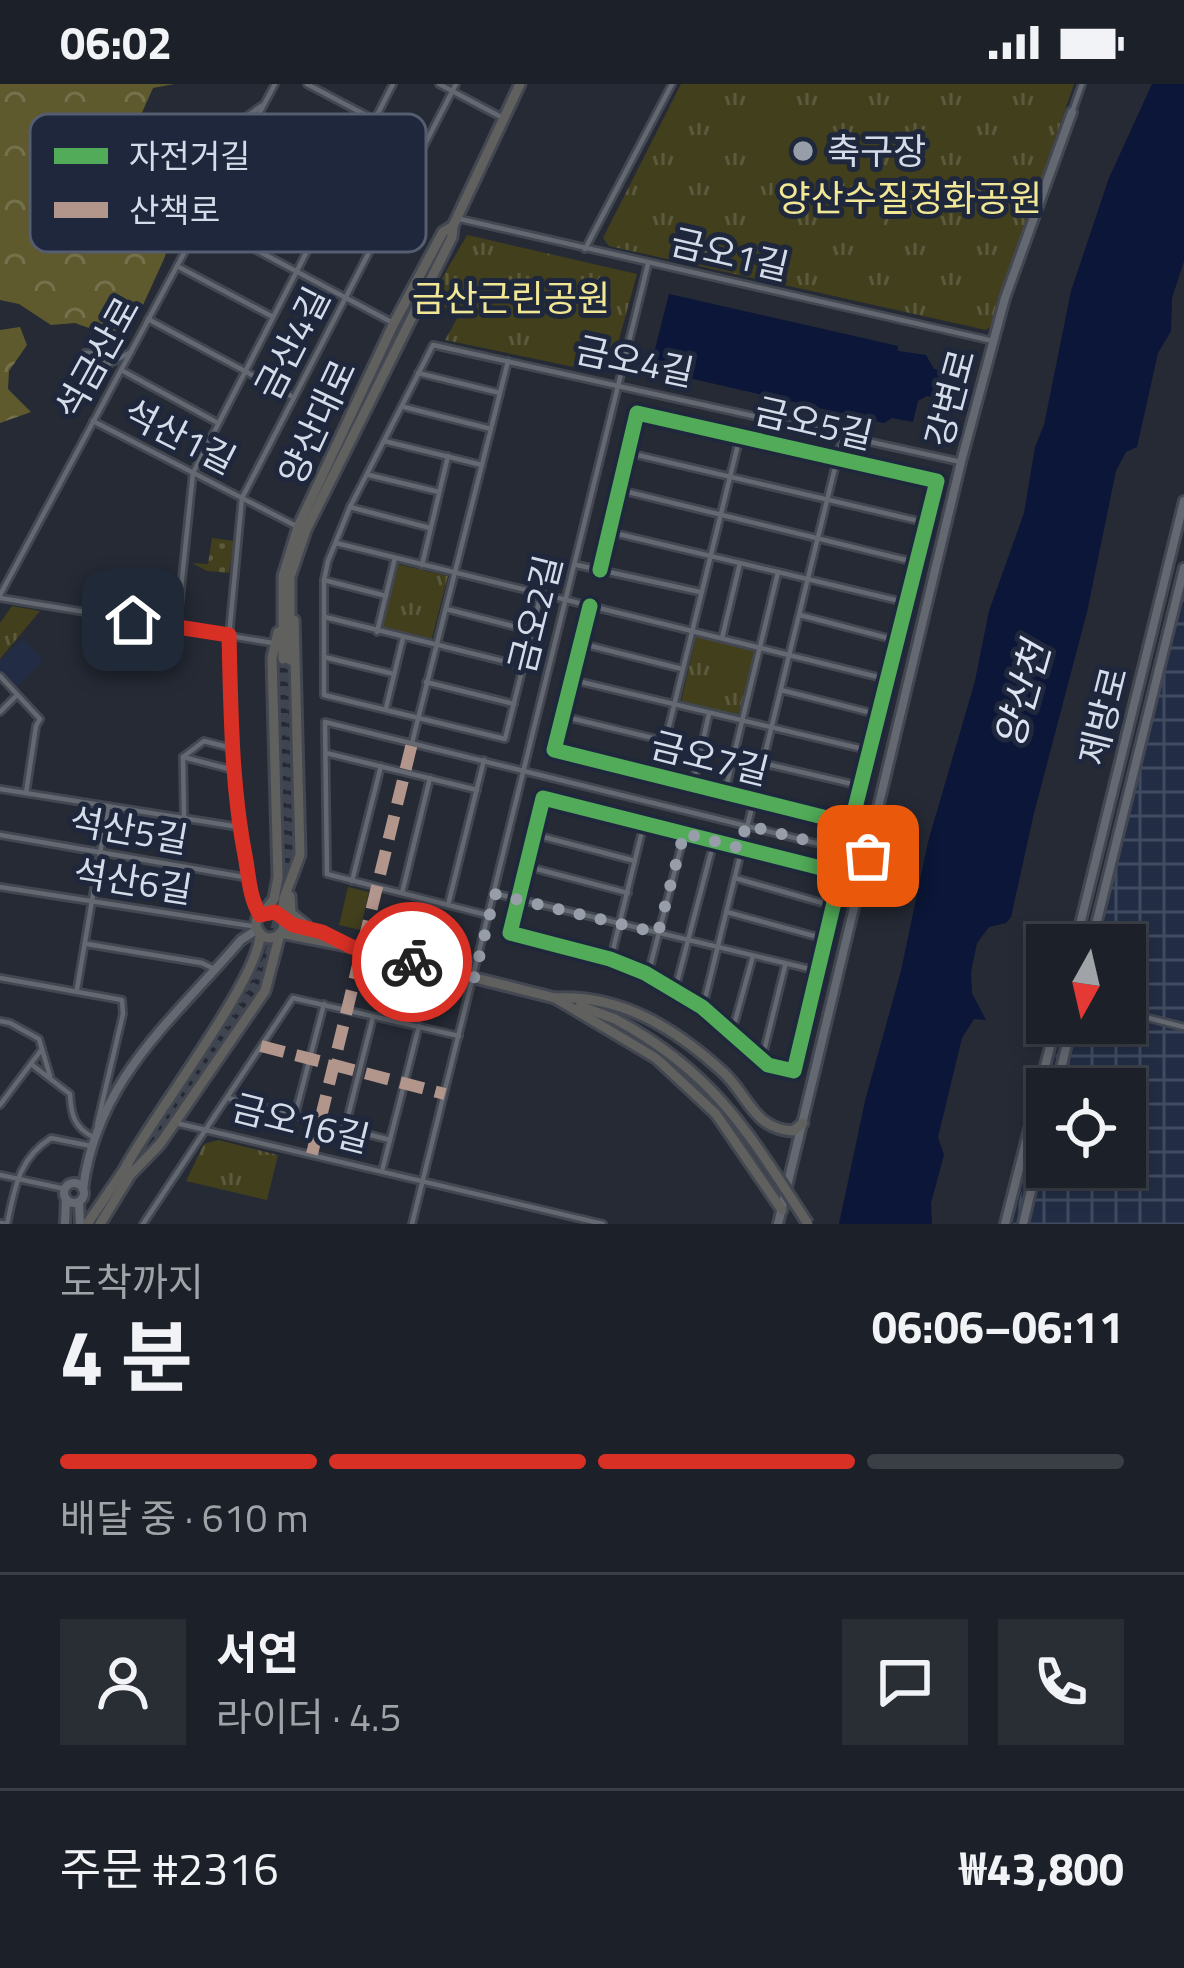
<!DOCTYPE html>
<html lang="ko">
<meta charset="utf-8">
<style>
body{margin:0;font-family:"Titillium Web","Noto Sans KR",sans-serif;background:#292d34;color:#f1f3f6;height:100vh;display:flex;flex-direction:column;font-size:45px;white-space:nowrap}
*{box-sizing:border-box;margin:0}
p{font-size:39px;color:#a0a3a8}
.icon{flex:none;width:66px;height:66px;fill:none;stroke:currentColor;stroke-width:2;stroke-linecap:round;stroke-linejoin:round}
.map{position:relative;height:1140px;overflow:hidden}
.side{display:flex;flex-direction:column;background:#1c2028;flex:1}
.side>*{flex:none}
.needle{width:78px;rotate:188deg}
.controls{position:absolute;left:1026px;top:840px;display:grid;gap:24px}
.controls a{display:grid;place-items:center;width:120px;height:120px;border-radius:0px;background:#1c2028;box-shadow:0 6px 18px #0003,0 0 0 3px #3a3e45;font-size:60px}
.pin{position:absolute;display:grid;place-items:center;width:102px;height:102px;color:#fff;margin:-51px;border-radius:24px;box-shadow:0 6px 18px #0006}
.courier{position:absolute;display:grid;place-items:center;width:120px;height:120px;margin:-60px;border:9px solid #d93025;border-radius:50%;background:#fff;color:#222;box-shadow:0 3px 15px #0007}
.headline em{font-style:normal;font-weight:700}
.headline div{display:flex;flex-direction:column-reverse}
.headline{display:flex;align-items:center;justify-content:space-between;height:204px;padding:0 60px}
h1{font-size:78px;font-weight:700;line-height:90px}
.bar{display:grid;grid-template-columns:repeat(4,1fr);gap:18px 12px;align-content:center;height:144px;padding:0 60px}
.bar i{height:15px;border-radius:9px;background:#3a3e45}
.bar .current{background:#d93025}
.bar p{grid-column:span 4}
.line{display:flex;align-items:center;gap:30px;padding:0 60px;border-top:3px solid #3a3e45}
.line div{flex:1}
.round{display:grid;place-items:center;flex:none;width:126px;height:126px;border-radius:0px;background:#292d34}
.status{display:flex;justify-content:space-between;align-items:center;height:84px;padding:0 60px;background:#1c2028;direction:ltr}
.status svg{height:33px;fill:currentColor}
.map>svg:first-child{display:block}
.built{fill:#222d45}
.industrial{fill:url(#industrial-grid)}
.grass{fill:url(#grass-dots)}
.forest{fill:url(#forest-crowns)}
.park{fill:url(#park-tufts)}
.pitch{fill:#423f1d}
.water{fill:#0b1638}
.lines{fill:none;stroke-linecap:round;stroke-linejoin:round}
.primary-tunnel{stroke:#3f4550;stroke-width:9;stroke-dasharray:9 4.5;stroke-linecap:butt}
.street-casing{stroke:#424751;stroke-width:10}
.secondary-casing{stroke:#424751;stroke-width:14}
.primary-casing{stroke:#424751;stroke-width:15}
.street{stroke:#646871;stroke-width:4.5}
.secondary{stroke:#646871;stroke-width:8}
.primary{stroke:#60615f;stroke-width:9}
.primary-bridge-casing{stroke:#424751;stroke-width:15;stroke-linecap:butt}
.primary-bridge{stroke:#60615f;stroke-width:9}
.quiet{stroke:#b2968c;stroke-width:12;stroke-dasharray:24 12;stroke-linecap:butt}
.cycleway-casing{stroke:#1e273c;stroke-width:22}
.cycleway{stroke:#51ab58;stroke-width:15}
.done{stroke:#979eaa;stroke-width:12;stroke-dasharray:0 21.6}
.route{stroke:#d93025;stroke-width:15}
.poi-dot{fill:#979eaa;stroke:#1e273c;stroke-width:4.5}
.labels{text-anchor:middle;stroke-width:10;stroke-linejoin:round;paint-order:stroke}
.poi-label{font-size:36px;fill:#d5dce9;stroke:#1e273c;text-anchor:start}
.park-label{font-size:36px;fill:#f1e795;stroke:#1e273c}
.street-label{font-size:36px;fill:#d5dce9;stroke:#1e273c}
.water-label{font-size:39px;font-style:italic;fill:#dde3f2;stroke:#1e273c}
.key{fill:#1e273c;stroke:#555d70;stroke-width:3}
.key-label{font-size:33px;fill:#d5dce9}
</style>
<div class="status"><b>06:02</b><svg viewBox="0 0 49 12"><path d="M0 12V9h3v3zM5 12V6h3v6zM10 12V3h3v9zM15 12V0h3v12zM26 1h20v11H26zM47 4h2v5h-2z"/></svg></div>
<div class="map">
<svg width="1184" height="1140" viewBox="0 0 1184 1140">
<defs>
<pattern id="industrial-grid" width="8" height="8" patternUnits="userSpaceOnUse" patternTransform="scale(3)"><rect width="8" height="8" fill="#222d45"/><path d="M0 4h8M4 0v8" fill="none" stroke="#414b60"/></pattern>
<pattern id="grass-dots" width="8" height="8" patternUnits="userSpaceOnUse" patternTransform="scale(3)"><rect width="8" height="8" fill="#423f1d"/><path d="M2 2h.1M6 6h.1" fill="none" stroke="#5c5a3e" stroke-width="1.8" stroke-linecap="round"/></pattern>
<pattern id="forest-crowns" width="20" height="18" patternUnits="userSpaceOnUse" patternTransform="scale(3)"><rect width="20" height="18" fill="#5f5a2e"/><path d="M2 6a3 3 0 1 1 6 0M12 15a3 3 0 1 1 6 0" fill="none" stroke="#75714c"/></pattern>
<pattern id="park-tufts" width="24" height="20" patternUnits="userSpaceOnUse" patternTransform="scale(3)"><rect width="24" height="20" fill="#423f1d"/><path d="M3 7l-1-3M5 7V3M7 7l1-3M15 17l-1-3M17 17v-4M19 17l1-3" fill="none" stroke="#5c5a3e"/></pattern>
</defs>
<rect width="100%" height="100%" fill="#252a35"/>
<polygon class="built" points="22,555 43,575 15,605 0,589 0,577"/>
<polygon class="industrial" points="1177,493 1184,495 1184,1140 1013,1140 1047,1007 1047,1083 1125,1083 1125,1005 1047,1005 1064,939 1125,939 1125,861 1084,861"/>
<polygon class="grass" points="212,454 234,457 229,489 207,487 192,479 208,480"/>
<g class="forest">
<polygon points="0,0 174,0 153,4 140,33 186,112 164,175 137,234 108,251 75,239 51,241 19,220 0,216"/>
<polygon points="20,243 27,261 9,287 8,305 31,328 0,339 0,246"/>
</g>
<g class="park">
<polygon points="681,0 1074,0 990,243 986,246 609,162 603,154"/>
<polygon points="467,151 637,190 616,266 586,260 579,284 445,256 459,231 430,215"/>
<polygon points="397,480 448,492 432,554 428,556 385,546 383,541"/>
<polygon points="12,522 40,527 0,575 0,539"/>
<polygon points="696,552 755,567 738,631 681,618"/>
<polygon points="218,1056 278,1071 267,1116 186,1097 204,1060"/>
</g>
<g class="pitch">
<polygon points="766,22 860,56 839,111 746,78"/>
<polygon points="883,81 901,87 879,147 862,141"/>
<polygon points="348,803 369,808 360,846 339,841"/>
</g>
<g class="water">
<polygon points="1152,0 1184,0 1184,177 1172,214 1171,247 1158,269 1137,363 1126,368 1116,387 1087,528 1034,729 1011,833 1006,839 989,843 977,859 971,888 972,909 986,936 974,935 962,954 938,1053 944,1071 931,1119 932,1140 839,1140 865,1017 901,887 928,758 975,597 989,527 1024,429 1035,363 1044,341 1071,207 1109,94"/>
<polygon points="669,210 898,262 898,267 926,271 934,285 941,286 935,314 927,312 918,317 913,338 892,334 884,339 650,285"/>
</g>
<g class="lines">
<g class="primary-tunnel">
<polyline points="283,575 285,761"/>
<polyline points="285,801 291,747 290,576"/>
<polyline points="224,941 260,877"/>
<polyline points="155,1054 255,903 268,874 280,824"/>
</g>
<g class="street-casing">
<g id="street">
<polyline points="307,0 375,36"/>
<polyline points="439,0 503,34"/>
<polyline points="1072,28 1082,0"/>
<polyline points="257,34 399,110"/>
<polyline points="202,43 201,66 261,22"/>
<polyline points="229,86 323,136"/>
<polyline points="460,135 993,257"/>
<polyline points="202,137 393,239"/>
<polyline points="585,165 672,0"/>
<polyline points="177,182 273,233"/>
<polyline points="148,235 291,312"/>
<polyline points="85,269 100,269 105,282 131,268"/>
<polyline points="123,287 218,339"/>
<polyline points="418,289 500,309"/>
<polyline points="404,323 491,345"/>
<polyline points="93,337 296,442"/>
<polyline points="384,357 482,381"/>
<polyline points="629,369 927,439"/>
<polyline points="369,391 439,408"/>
<polyline points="620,406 918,479"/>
<polyline points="350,423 430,444"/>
<polyline points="610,448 908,519"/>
<polyline points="336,459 890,596"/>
<polyline points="422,481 448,372"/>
<polyline points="577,481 700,508"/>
<polyline points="324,496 386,512"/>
<polyline points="541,510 505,655 324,611 324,496 328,477 350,423 433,261 961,378"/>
<polyline points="0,511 275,0"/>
<polyline points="0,514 273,559"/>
<polyline points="590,522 554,666 851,740 937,397 637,329 600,486"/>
<polyline points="446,525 532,547"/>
<polyline points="800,531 899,557"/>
<polyline points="325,533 523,582"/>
<polyline points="177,543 193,389 393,0"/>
<polyline points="377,548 395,474"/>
<polyline points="722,554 740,479"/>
<polyline points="583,560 682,585"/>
<polyline points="324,573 394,590"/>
<polyline points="0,592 40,635 36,642 26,709"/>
<polyline points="573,596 871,667"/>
<polyline points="426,598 514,620"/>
<polyline points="781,606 880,631"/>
<polyline points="386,624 403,554"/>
<polyline points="0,628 17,611"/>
<polyline points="562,632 665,657"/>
<polyline points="412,659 508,277"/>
<polyline points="326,669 477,706"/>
<polyline points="183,673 184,734"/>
<polyline points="183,673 204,657 231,664"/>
<polyline points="183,673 233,686"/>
<polyline points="762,679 861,702"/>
<polyline points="657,691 740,352"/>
<polyline points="693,700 709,630"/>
<polyline points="0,705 239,743"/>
<polyline points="725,708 778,488"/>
<polygon points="543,714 841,789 794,987 768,981 702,923 645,889 610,875 510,849"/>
<polyline points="0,751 249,794"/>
<polyline points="536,751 635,777"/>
<polyline points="529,783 628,809"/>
<polyline points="735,794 833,822"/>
<polyline points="352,797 381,682"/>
<polyline points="0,803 257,843"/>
<polyline points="402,809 430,694"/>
<polyline points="497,810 818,887"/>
<polyline points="448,821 484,676"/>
<polyline points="727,828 825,855"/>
<polyline points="260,831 252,812 233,686 229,552 242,414 456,0"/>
<polyline points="487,831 327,790 325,638 868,772"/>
<polyline points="87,860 202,879 216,886"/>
<polyline points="611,874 644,739"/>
<polyline points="648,891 684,751"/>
<polyline points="0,894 122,916 123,930 97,1041"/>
<polyline points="77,905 108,722"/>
<polyline points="675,906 714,757"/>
<polyline points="703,923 843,351"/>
<polyline points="1125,928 1184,943"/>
<polyline points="0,937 10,939 39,955 50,992"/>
<polyline points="732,948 753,872"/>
<polyline points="762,975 785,882"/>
<path d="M31,980L70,1010C71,1031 74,1043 93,1053"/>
<polyline points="228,1014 390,1056"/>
<polyline points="0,1021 42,965"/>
<polyline points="295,1031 324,920"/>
<polyline points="176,1039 603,1140"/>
<polyline points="345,1044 373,933"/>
<polyline points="382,1087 419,942"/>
<polyline points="0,1091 65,1105"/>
<path d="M0,1139L7,1140C15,1104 18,1075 51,1054L91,1062"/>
<polyline points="143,1140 293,914 459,952"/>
<polyline points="412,1140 648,180"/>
</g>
</g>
<g class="secondary-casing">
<g id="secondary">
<polyline points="1075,861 1184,417"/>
<polyline points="1091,861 1184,484"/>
<polyline points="1056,1005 1072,939"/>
<circle cx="74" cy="1109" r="10"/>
<path d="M83,1105C97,995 173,936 241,856L258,845"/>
<polyline points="79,1118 80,1140"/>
<polyline points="65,1140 66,1115"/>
<polyline points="778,1140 961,378 1005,214 1072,28"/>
<polyline points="1005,1140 1056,939"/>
<polyline points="1023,1140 1047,1041"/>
</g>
</g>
<g class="primary-casing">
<g id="primary">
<polyline points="283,575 283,492 298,443 394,239 443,148 453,142"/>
<polyline points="290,576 290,493 306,446 452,153 453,142 520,0"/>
<polyline points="290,812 291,829 306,841"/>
<circle cx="270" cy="840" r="14"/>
<polyline points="263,829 274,815 278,793 272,574 278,548"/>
<polyline points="282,833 284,814 300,771 294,536"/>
<polyline points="280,849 352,863 283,835"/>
<polyline points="352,863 559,915"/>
<polyline points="555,914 656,974 716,1030 782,1126"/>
<path d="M555,914C621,910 676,945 724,989C749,1013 754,1045 793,1047L803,1039"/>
<polyline points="580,922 615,935"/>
<path d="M125,1084C150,1036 262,891 260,849"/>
<polyline points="131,1090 160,1060 265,907 280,850"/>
<polyline points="87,1140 128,1080"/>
<polyline points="100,1140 132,1088"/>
</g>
</g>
<use href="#street" class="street"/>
<use href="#secondary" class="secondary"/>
<use href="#primary" class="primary"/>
<g class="primary-bridge-casing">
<path id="primary-bridge" d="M615,935C714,988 749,1049 808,1140"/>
</g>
<use href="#primary-bridge" class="primary-bridge"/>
<g class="quiet">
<polyline points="261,962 445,1010"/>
<polyline points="312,1070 412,659"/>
</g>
<g class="cycleway-casing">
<g id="cycleway">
<polyline points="590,522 554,666 851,740 937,397 637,329 600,486"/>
<polygon points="543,714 841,789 794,987 768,981 702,923 645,889 610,875 510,849"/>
</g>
</g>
<use href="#cycleway" class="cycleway"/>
</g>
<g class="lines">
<polyline class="done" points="412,878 474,894 495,810 658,849 684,749 740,764 746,741 868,772"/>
<path class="route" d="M133,536L229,551C231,627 231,702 246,777C249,796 250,814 260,831L275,828L293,841L322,848L352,863L412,878"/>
</g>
<circle class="poi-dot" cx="803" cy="67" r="12"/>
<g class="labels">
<g class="poi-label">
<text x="827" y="80">축구장</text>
</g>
<g class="park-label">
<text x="910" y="127">양산수질정화공원</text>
<text x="511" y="227">금산근린공원</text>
</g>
<g class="street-label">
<text transform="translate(730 170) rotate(13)" y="13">금오1길</text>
<text transform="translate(292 259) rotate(-63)" y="13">금산4길</text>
<text transform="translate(97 274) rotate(-61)" y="13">석금산로</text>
<text transform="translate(635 277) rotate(12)" y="13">금오4길</text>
<text transform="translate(950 314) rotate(-75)" y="13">강변로</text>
<text transform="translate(317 338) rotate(-65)" y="13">양산대로</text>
<text transform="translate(814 339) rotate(13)" y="13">금오5길</text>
<text transform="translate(180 352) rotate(27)" y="13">석산1길</text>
<text transform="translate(535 530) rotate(-76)" y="13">금오2길</text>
<text transform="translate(1103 632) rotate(-76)" y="13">제방로</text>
<text transform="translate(710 674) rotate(14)" y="13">금오7길</text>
<text transform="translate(129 746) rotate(10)" y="13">석산5길</text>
<text transform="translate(133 797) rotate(9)" y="13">석산6길</text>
<text transform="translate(301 1039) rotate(14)" y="13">금오16길</text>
</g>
<g class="water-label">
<text transform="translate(1022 611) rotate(-74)" y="14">양산천</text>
</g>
</g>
<rect x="30" y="30" width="396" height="138" rx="18" class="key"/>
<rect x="54" y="64" width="54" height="16" fill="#51ab58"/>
<rect x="54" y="118" width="54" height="16" fill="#b2968c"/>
<g class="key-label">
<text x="129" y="84">자전거길</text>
<text x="129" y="138">산책로</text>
</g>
</svg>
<div class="controls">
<a><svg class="needle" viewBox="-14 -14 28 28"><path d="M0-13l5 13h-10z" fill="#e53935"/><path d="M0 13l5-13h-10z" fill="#a0a3a8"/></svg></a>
<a><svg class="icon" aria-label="locate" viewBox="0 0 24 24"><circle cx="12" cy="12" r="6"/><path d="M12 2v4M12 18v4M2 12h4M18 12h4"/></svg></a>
</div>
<div class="pin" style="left:868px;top:772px;background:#ea580c"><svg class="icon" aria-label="bag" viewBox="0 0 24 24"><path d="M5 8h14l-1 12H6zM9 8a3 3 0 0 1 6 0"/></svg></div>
<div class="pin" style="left:133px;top:536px;background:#1f2937"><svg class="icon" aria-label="home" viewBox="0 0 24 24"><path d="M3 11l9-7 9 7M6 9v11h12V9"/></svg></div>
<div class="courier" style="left:412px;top:878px"><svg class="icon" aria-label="bike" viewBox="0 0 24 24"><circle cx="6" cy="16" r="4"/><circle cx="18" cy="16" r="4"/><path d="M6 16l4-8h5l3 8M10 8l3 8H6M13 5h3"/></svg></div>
</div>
<section class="side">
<div class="headline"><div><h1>4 분</h1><p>도착까지</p></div><em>06:06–06:11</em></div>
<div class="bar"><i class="current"></i><i class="current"></i><i class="current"></i><i></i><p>배달 중 · 610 m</p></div>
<div class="line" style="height:216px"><a class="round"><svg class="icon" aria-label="person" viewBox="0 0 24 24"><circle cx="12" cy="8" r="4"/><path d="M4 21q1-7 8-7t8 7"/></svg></a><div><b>서연</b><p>라이더 · 4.5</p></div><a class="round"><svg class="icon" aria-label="chat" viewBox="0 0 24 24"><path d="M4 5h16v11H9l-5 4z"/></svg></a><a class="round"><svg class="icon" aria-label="phone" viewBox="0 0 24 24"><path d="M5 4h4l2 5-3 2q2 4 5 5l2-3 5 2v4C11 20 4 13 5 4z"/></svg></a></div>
<div class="line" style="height:156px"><div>주문 #2316</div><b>₩43,800</b></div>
</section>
